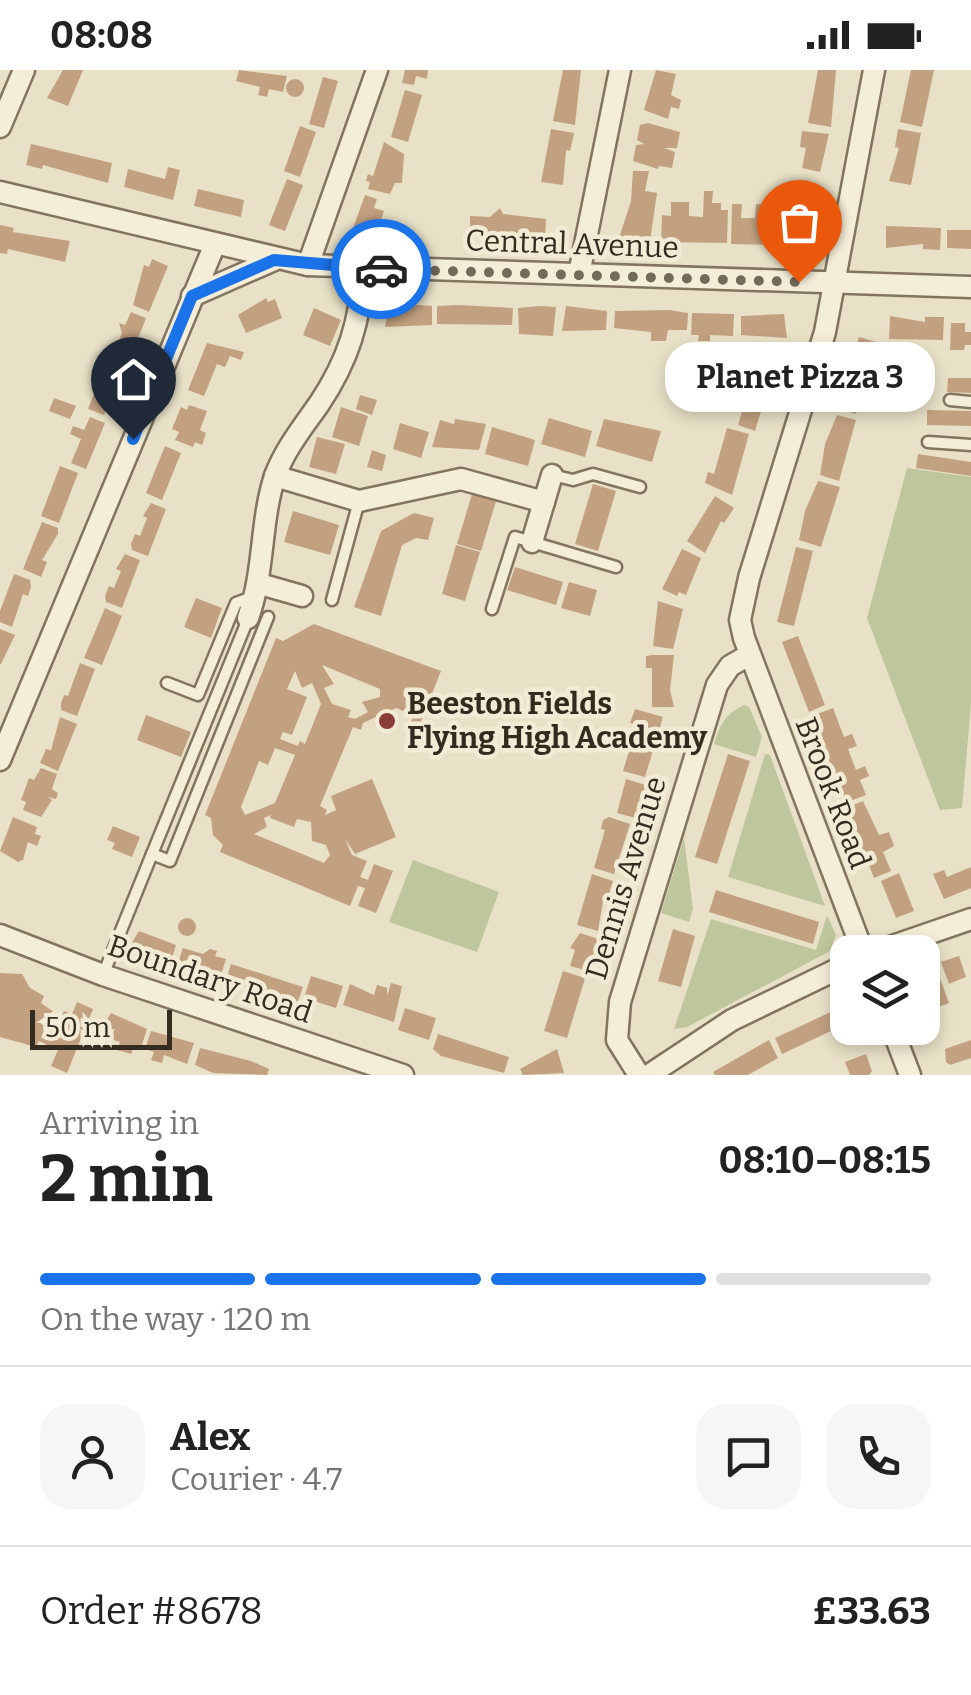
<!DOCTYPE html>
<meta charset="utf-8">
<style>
body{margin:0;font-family:Bitter,serif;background:#f6f6f6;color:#222;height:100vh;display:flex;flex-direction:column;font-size:38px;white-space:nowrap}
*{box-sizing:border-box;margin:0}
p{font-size:32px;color:#767676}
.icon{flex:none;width:55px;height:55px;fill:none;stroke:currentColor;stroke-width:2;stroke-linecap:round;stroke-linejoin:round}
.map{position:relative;height:1005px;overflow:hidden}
.sheet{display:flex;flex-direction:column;background:#fff;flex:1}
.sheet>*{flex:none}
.buttons{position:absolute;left:830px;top:865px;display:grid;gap:20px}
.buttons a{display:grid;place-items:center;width:110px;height:110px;border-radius:20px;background:#fff;box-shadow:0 5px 15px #0003;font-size:50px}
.scale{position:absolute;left:30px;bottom:25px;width:142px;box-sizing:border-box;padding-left:10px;border:5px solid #342b20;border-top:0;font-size:28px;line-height:35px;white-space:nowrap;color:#342b20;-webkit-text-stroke:8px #f1ebd5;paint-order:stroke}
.pin{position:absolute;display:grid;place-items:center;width:85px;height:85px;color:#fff;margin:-102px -42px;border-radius:50% 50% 50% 0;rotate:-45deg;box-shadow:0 0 10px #0007}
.pin .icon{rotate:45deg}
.courier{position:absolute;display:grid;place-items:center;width:100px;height:100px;margin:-50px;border:8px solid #1a73e8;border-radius:50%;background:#fff;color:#222;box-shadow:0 2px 12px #0007}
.bubble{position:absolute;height:70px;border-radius:30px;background:#fff;box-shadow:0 5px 15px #0003;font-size:32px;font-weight:700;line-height:70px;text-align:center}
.headline em{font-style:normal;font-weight:700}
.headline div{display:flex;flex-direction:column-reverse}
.headline{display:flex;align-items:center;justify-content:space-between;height:170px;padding:0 40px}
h1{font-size:65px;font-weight:700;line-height:75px}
.bar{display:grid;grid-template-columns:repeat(4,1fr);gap:15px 10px;align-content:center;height:120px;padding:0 40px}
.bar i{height:12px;border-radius:8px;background:#e0e0e0}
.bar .selected{background:#1a73e8}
.bar p{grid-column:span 4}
.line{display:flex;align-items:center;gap:25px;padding:0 40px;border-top:2px solid #e0e0e0}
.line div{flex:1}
.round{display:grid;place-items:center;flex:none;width:105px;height:105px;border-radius:30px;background:#f6f6f6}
.status{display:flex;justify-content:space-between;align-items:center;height:70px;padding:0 50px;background:#fff;direction:ltr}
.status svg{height:28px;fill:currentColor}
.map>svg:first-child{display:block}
.green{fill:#bdc69c}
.building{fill:#c2a181;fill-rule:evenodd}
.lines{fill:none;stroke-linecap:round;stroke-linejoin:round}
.lane-casing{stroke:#82745e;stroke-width:15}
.street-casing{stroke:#82745e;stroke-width:25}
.lane{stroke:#f4eed9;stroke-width:10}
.street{stroke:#f4eed9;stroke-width:20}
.done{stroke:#736b5a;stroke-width:10;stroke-dasharray:0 18}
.route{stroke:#1a73e8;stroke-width:12}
.poi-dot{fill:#8a3c36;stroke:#f1ebd5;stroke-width:4}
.labels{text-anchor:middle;stroke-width:9;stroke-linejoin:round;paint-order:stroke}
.street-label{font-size:30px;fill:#342b20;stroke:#f1ebd5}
.poi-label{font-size:30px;font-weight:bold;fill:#342b20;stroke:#f1ebd5;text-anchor:start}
</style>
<div class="status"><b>08:08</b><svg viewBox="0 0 49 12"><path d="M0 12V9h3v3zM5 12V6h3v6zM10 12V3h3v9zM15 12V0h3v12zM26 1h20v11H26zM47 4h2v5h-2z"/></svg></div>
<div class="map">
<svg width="971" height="1005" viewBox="0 0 971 1005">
<rect width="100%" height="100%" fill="#e9e1c7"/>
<g class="green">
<polygon points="907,398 971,407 971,634 962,738 940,740 867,548"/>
<path d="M744,635L749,637L762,667L756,687L714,674C720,655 725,644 744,635Z"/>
<polygon points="765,684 770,685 825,836 728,807"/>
<polygon points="684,768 693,839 689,852 661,843"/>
<polygon points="413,790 499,822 477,882 389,852"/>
<polygon points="827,845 836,865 830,881 687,957 674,959 711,849 816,880"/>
</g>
<g class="building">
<polygon points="63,0 83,0 68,36 47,28"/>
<polygon points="239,0 287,6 283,22 269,19 267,27 258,25 260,17 236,11"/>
<polygon points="405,0 428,0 427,9 416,6 414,15 402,13"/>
<polygon points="563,0 581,0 575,55 553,51"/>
<polygon points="656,0 676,4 671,25 681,30 679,39 671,37 668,49 644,40"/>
<polygon points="818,0 836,0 831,57 808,53"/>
<polygon points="911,0 934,0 922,57 900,52"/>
<polygon points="323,7 338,11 324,58 309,54"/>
<circle cx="295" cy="18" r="9"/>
<polygon points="405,20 422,25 408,72 391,67"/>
<polygon points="648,53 680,62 677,78 664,78 675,82 672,98 659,96 658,99 633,91 636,75 644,74 637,70 640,55"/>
<polygon points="300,56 316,62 300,107 284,101"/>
<polygon points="551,59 574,63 570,81 566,80 563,115 541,112"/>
<polygon points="898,59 921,63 911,115 889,111 899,78 895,77"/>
<polygon points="802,61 829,64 820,102 802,98 806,78 800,77"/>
<polygon points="384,72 404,84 402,113 395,113 390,124 368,119 370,112 366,111 368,104 373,106"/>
<polygon points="31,74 112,93 108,113 43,95 42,99 26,95"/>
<polygon points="168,97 180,100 173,130 124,117 128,99 165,109"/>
<polygon points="633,101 649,101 645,121 657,123 650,171 619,168 631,131"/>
<polygon points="287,109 303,115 285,161 269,155"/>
<polygon points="198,119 244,130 241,147 194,136"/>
<polygon points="704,121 713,121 712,133 721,133 721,140 728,140 727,173 661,172 662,145 671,146 671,132 689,132 689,146 703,147"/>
<polygon points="365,125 377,129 374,138 384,141 373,172 363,169 360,176 348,172"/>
<polygon points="732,134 742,134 741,148 755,148 756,134 773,135 773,148 786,149 786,135 804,136 803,149 811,149 811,162 825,163 825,176 731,174"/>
<polygon points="500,138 503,144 546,149 545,166 470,163 470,146 490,147"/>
<polygon points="0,155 14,158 13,162 70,171 65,192 8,179 7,184 0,183"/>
<polygon points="886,156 941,158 940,180 923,179 923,174 886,178"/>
<polygon points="947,160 971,160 971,179 947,178"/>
<polygon points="152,189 168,196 149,242 133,235 144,195 149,197"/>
<polygon points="266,228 268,232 275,229 282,248 246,263 238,245"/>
<polygon points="390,233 432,236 432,255 385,257"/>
<polygon points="458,235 513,238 512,255 437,254 437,236"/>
<polygon points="539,236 556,237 553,266 519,264 518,238"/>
<polygon points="566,236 607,241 606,260 562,261"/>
<polygon points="314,238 341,250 330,276 303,265"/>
<polygon points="669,240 688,243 687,260 668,260 666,271 651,271 651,262 614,258 615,241"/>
<polygon points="131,242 146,248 128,294 112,288 122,263 119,253 125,255"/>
<polygon points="692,243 734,244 733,266 710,265 710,271 698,271 699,265 691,265"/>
<polygon points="784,244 787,268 741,265 741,246"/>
<polygon points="890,246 925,252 925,247 944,247 943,270 889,269"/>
<polygon points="951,253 965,253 965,262 971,262 971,275 965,275 964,280 950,280"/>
<polygon points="859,267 876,272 856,344 839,339"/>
<polygon points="207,273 244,282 241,290 230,286 225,297 217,294 204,326 188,320"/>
<polygon points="759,284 777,289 755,361 738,355"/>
<polygon points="107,292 122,298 104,345 88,339"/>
<polygon points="948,308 971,308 971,323 947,322"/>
<polygon points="360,325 377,330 372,345 356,339"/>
<polygon points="54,328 76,336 70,349 49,341"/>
<polygon points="189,335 207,341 200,360 206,363 202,375 195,372 193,377 175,370 179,362 172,359 181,337 187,340"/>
<polygon points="341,337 368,346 359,376 332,367"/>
<polygon points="927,340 971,341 971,356 927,355"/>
<polygon points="837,345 856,350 839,411 820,405 825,374"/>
<polygon points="90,347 105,353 86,399 71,393 81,369 70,364 73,356 84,360"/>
<polygon points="549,348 592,361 585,387 541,374"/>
<polygon points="455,349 486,354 479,380 432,377 440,350 454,354"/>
<polygon points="604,349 661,361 652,392 596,376"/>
<polygon points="400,353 429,362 421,388 393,379"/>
<polygon points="492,357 535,370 528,396 485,384"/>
<polygon points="727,358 749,364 732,425 705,413 708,402 714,404"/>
<polygon points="317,367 345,374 336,404 309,397"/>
<polygon points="165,376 181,383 162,430 146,423"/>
<polygon points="372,380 386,385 382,401 367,397"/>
<polygon points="918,384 971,392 971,406 916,398"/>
<polygon points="60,396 78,403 59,453 41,446"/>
<polygon points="818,411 840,417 821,477 799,470 805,441"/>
<polygon points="593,414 616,421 598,481 575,474"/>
<polygon points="472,424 496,431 481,481 457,474"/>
<polygon points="715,426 734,438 724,453 721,451 705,483 687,471"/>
<polygon points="151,433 166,439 148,486 132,480 131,474 135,464 140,466 147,448 143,446"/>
<polygon points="293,441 339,455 330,485 284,472"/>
<polygon points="414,443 434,448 428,470 416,468 402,475 381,546 354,537 381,461"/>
<polygon points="42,452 58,458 58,464 42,490 47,492 41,507 23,499"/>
<polygon points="456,475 480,482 465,531 442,524"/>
<polygon points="796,477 813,481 794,556 777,552"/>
<polygon points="682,479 701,488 686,525 679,522 677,526 662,519"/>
<polygon points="125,484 140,490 122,538 106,532 105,526 109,516 114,518 121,501 116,499"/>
<polygon points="515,497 563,512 556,535 507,520"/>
<polygon points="14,504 30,510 31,517 28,526 23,524 12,557 0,552 0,541"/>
<polygon points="569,512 597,520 590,546 561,538"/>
<polygon points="196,528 222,538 211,568 184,557"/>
<polygon points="658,531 683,539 673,579 653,576"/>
<polygon points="105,538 122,546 102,595 84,588"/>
<path d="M314,554L441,601L415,667L406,664L420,629L412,626L406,642L396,638L363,653L361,660L353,657L320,736L327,740L325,745L336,740L331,726L372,709L396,767L355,784L345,769L352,785L367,791L360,807L368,810L374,794L393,801L376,843L358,836L365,818L358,816L350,836L220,782L223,775L213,765L211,748L205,745L276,568L283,571ZM322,595L380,619V627L362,632L368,642L355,649L348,647L351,640L332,634L324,618L334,614ZM295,601L302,618L312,613L321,634L305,674L300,671L298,676L280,669L283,662L292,665L307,627L287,619ZM275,678L295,685L275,733L245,745L241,737L259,691L268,695ZM271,745L270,748L294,757L297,749L311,752L312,771L326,775L330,785L324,793L254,764L267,757L264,748Z"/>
<polygon points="0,559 15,565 1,594 0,594"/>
<polygon points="798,566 825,635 809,642 782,572"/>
<polygon points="652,585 674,585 670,620 674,637 652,637 652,598 646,598 646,586"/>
<polygon points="80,593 95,599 77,646 61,640 61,633 64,625 68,626"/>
<polygon points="833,638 844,667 852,664 857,676 848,679 856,700 865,696 869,706 860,710 866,725 845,733 812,646"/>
<polygon points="635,639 663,647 645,707 623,701 637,655 630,653"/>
<polygon points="146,645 191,662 181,687 137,670"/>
<polygon points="60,647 77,654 58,701 40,693 46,679 51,680"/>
<polygon points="728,684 750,691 717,794 695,787"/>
<polygon points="41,698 57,704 52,719 58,723 56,729 48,727 52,730 41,747 23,740 26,732 21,730 29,708 34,710"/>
<polygon points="626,709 649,716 639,749 617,743"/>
<polygon points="863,731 879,765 889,762 894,776 883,782 891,801 874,808 846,738"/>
<polygon points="13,747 37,757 35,764 41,766 37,776 28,772 23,790 18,792 0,781"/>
<polygon points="609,747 630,754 614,804 594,798 605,760 601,759 603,750"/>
<polygon points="113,756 140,767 132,787 112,779 115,773 107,770"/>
<polygon points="971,797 971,818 944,829 933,804 944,800 947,807"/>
<polygon points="899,803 914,841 896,848 881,811"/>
<polygon points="592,804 613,811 608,827 604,826 598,861 577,855"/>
<polygon points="716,820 819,852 813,874 709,842"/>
<circle cx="187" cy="857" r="9"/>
<polygon points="673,859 695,866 681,917 658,911"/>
<polygon points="139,861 176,875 170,894 133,886 137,876 131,874"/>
<polygon points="580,863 602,870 592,902 570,896 575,880 570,878"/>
<polygon points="183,878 203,884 210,879 217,881 215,886 226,889 221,905 216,904 213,912 177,896"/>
<polygon points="959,886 966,907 949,914 941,892"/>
<polygon points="231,894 303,917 297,934 226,911"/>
<polygon points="935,895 949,933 930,940 922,899"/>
<polygon points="563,901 585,908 567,968 544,961"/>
<polygon points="0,903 22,904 30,918 44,926 41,933 61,947 64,941 72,944 77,932 93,939 67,1003 51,996 58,980 43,980 46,974 39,971 36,977 0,967"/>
<polygon points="311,906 343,916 336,938 304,928"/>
<polygon points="391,913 402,916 394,952 343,935 350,914 374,925 377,915 387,918 387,926"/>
<polygon points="848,934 848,953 782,984 775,968"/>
<polygon points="405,938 436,948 429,970 398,960"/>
<polygon points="111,943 147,959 141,978 134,975 131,984 117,980 120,972 97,965"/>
<polygon points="151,961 194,973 187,994 164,985 162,993 151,990 154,982 145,979"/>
<polygon points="438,964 509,987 504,1003 441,986 433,979"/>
<polygon points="769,970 778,988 748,1005 715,1005 713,1002"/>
<polygon points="971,970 971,988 950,995 946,992 945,979"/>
<polygon points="200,978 251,991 269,999 267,1005 213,1003 195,995"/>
<polygon points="557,979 564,1003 523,1005 520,999"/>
<polygon points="866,984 872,1001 869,1005 850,1005 845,992"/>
</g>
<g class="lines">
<g class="lane-casing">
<g id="lane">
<polyline points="950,330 971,332"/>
<polyline points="928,372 971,375"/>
<polyline points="552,405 573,410 593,404 640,417"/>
<polyline points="332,530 359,431"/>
<polyline points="492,539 515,467 616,497"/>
<polyline points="167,613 198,625 236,533 255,526"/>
<polyline points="152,784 248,549"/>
<polyline points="103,905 152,784 170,791 268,547"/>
</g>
</g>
<g class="street-casing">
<g id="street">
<polyline points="0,57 24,0"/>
<polyline points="0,122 308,195 971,217"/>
<polyline points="308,195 377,0"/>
<polyline points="579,204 620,0"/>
<polyline points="192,226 274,190"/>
<polyline points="275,406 359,431 461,409 544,432"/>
<polyline points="532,472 552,405"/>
<polyline points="260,514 302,526"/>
<path d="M248,548C265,500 260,452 275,406C285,379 303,357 319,334C348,291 361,250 363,198"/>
<polyline points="0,690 215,174"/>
<polyline points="0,865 103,905 403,1005"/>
<polyline points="863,882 744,568 740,550 749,508 825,262 874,0"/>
<polyline points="875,882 971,849"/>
<polyline points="892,958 910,1005"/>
<polyline points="639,1005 617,970 620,932 717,615 730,596 749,585"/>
<polyline points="649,1005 732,950 848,894"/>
</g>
</g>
<use href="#lane" class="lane"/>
<use href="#street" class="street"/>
</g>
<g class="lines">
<polyline class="done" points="381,199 799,212"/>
<polyline class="route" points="133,369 192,226 274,190 381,199"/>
</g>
<circle class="poi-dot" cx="387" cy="651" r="10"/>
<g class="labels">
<g class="street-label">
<text transform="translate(572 174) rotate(2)" y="10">Central Avenue</text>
<text transform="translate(833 723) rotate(69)" y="10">Brook Road</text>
<text transform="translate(626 808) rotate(-73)" y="10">Dennis Avenue</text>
<text transform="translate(210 909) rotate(19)" y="10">Boundary Road</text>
</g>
<g class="poi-label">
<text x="407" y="644">Beeston Fields<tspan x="407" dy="34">Flying High Academy</tspan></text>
</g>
</g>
</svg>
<div class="buttons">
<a><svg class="icon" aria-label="layers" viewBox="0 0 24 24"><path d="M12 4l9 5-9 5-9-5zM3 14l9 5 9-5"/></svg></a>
</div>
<div class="scale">50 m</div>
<div class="pin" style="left:799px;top:212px;background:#ea580c"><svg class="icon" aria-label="bag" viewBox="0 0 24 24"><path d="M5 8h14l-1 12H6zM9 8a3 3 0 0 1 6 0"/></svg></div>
<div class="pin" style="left:133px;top:369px;background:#1f2937"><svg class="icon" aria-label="home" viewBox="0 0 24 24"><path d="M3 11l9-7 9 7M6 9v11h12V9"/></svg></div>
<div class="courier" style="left:381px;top:199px"><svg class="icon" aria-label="car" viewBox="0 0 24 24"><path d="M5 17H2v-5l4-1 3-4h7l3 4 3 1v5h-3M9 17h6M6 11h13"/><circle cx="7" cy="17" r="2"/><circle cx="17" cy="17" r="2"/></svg></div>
<div class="bubble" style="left:665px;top:272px;width:270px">Planet Pizza 3</div>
</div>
<section class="sheet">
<div class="headline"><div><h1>2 min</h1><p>Arriving in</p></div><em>08:10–08:15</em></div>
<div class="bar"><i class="selected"></i><i class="selected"></i><i class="selected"></i><i></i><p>On the way · 120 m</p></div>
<div class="line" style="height:180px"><a class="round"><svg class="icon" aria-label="person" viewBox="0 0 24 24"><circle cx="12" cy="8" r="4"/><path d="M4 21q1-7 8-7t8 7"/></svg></a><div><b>Alex</b><p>Courier · 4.7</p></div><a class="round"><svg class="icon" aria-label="chat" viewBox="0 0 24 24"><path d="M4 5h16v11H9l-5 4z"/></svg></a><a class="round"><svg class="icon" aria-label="phone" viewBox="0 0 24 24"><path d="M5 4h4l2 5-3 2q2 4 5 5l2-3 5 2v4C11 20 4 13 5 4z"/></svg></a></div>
<div class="line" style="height:130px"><div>Order #8678</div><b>£33.63</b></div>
</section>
